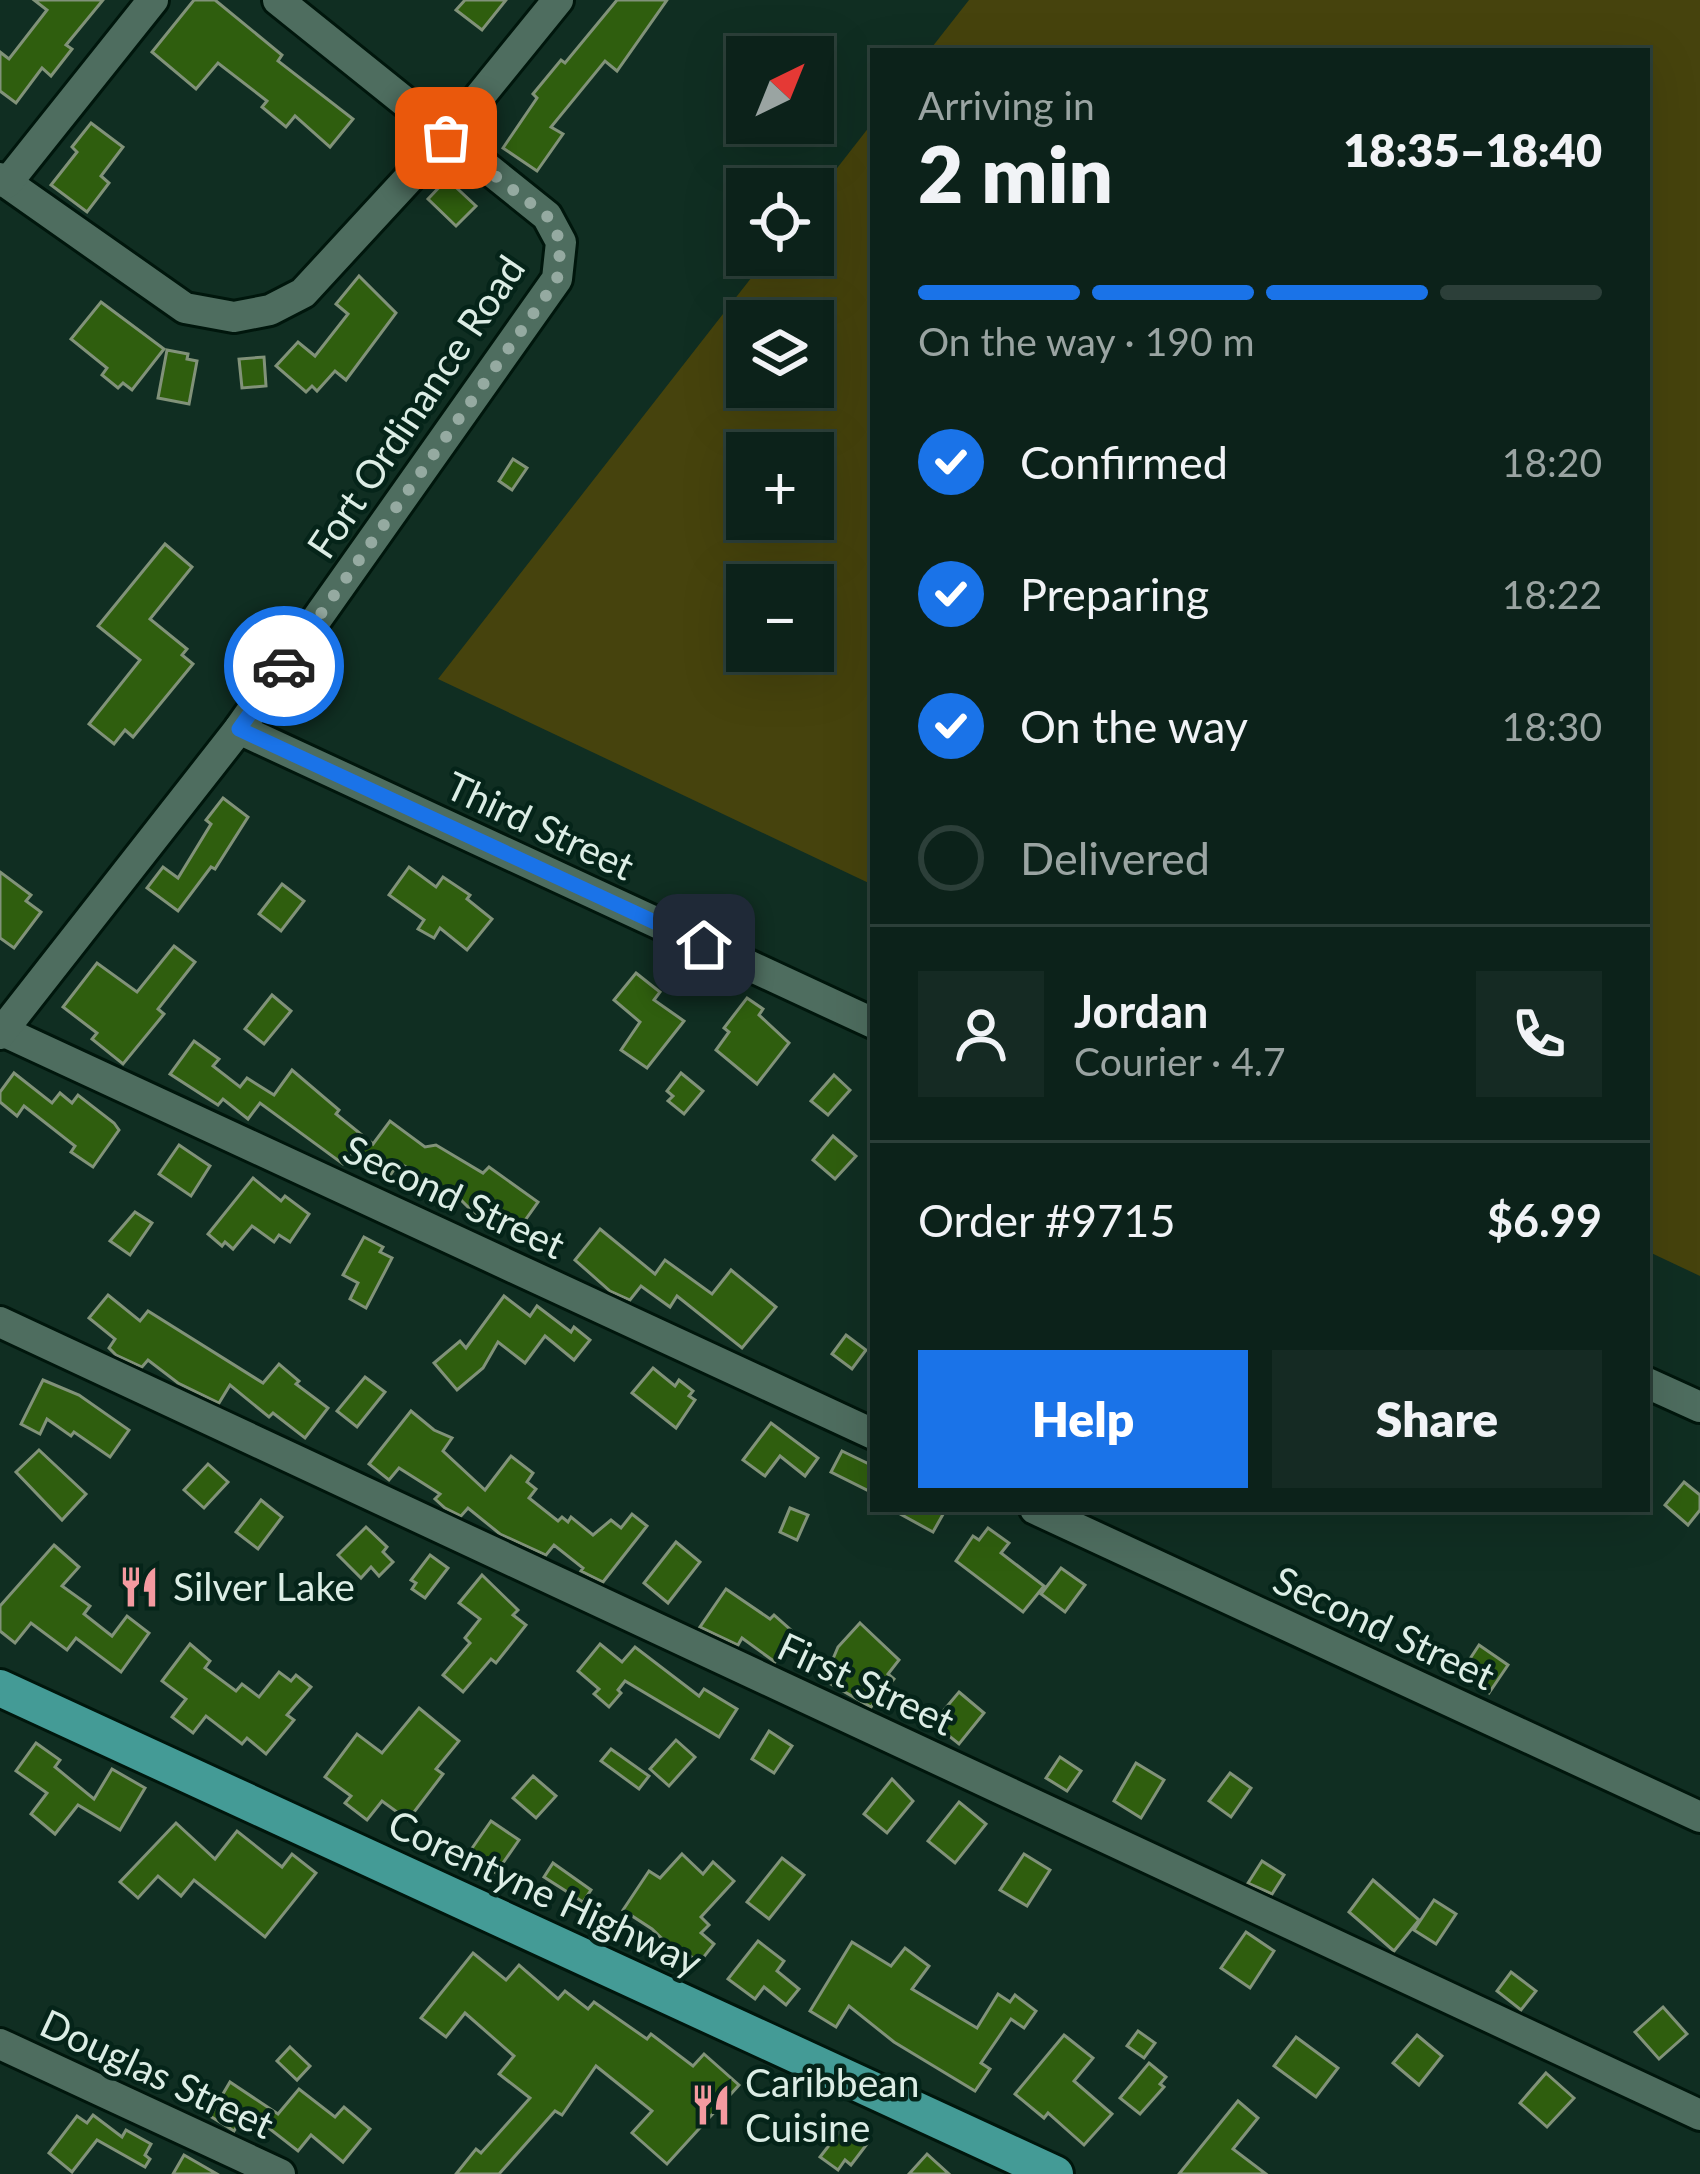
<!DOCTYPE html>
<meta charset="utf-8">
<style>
body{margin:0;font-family:Lato,sans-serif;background:#152a23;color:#f1f3f6;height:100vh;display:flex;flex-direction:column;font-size:45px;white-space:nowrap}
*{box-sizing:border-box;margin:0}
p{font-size:39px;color:#9aa4a2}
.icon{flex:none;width:66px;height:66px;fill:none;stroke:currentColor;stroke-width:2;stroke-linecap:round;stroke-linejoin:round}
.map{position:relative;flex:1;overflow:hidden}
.details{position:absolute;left:870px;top:48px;width:780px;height:1464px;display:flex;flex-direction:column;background:#0c221a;border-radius:0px;box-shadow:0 12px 48px #0002,0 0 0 3px #2c3f39}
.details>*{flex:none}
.needle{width:78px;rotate:43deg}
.tools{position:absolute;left:726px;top:36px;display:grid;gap:24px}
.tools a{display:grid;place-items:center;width:108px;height:108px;border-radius:0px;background:#0c221a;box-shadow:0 12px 48px #0002,0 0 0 3px #2c3f39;font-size:60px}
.pin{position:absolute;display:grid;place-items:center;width:102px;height:102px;color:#fff;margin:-51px;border-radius:24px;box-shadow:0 6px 18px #0006}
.courier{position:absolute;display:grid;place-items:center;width:120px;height:120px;margin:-60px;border:9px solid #1a73e8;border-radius:50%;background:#fff;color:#222;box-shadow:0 3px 15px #0007}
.summary em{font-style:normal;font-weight:800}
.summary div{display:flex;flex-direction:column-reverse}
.summary{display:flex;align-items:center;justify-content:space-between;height:204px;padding:0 48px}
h1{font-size:78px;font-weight:800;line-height:90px}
.bar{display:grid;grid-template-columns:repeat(4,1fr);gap:18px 12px;align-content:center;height:144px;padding:0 48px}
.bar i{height:15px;border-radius:9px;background:#2c3f39}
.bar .current{background:#1a73e8}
.bar p{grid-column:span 4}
.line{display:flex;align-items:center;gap:30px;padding:0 48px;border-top:3px solid #2c3f39}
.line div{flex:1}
.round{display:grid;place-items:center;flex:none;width:126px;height:126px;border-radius:0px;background:#152a23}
ol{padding:0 48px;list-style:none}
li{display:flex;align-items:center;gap:36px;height:132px}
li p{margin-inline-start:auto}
li .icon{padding:12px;border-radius:50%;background:#1a73e8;color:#fff;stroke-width:4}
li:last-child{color:#9aa4a2}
li i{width:66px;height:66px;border:6px solid #2c3f39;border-radius:50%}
.action{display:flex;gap:24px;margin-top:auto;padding:24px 48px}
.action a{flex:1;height:138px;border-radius:0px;background:#1a73e8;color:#fff;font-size:48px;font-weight:800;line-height:138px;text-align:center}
.action a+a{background:#152a23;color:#f1f3f6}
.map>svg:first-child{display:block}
.green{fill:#46430d;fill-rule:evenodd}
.building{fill:#2f5e0e;stroke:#819279;stroke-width:3}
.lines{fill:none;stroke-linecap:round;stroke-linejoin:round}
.minor-casing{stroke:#00160c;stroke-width:36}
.major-casing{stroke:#00160c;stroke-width:42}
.minor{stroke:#4e6d5f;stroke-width:30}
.major{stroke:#449b96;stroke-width:36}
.done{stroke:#95aaa1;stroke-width:12;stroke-dasharray:0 21.6}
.route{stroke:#1a73e8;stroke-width:15}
.labels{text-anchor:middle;stroke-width:9;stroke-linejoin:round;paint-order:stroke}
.street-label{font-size:39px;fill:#dcede5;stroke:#052419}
.poi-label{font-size:39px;fill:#dcede5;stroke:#052419;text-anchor:start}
</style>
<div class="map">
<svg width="1700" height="2174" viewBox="0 0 1700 2174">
<rect width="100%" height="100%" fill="#102e22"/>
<g class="green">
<polygon points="969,0 1700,0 1700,1276 1647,1251 1647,51 929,51"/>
<path d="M873,122V885L438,679L769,255H813V199ZM747,321H813V387H747ZM747,453H813V519H747ZM747,585H813V651H747Z"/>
</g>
<g class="building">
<polygon points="34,0 103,0 66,45 72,49 51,76 42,68 16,103 0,91 0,52 9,59 47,10"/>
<polygon points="194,0 215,0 282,55 278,61 353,119 330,147 295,116 286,127 262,107 267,101 218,63 196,89 152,52"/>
<polygon points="465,0 506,0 482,30 456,10"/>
<polygon points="617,0 667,0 617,71 605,61 551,127 563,134 537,171 503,148 537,98 533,94 561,60 565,63"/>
<polygon points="91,123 123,147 101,176 109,183 87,212 51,185 77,152 72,147"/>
<polygon points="447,179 476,206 456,226 428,199"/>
<polygon points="359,276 396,313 346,380 335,371 317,391 312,386 306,392 276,366 298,342 315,356 348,314 336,304"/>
<polygon points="101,302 164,349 132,390 123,383 118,388 102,375 107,368 71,339"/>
<polygon points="167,350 188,354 187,359 197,361 189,404 158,398"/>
<polygon points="264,357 266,386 242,388 239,359"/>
<polygon points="513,459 527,468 512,490 499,481"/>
<polygon points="165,544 192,567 150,619 187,649 182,655 193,664 133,737 125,730 114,744 89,724 140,660 98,626"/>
<polygon points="223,798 248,817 215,869 211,867 178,911 147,888 163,867 178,878 211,824 206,820"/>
<polygon points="409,867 436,887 443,877 470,895 467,899 492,919 467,950 440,928 434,938 418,929 424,920 389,895"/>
<polygon points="0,872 31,895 26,901 41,912 14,948 0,938"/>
<polygon points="282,884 304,901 281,931 259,914"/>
<polygon points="174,946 195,962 158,1009 164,1014 123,1064 92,1039 97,1033 63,1007 97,963 137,992"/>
<polygon points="636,973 660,992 654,1000 684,1021 647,1068 621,1050 640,1022 614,1000"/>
<polygon points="272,995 291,1011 264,1044 245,1029"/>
<polygon points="747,998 763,1009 759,1015 789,1043 757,1084 716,1050 729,1032 724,1028"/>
<polygon points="194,1041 219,1059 213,1066 240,1087 247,1078 274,1095 292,1070 339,1110 336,1114 373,1144 390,1121 425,1147 436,1145 483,1173 489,1167 538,1202 521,1226 490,1205 479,1218 458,1197 399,1163 388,1178 352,1152 343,1164 260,1103 248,1119 223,1099 218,1105 170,1074"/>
<polygon points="14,1073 52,1103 60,1093 72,1103 78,1095 114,1123 119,1130 93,1167 71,1152 75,1146 24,1106 17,1116 0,1102 0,1092"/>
<polygon points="681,1073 703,1091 684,1114 668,1101 673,1096 667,1091"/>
<polygon points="834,1075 850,1090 828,1115 811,1101"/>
<polygon points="833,1136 856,1156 835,1179 813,1160"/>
<polygon points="179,1145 210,1166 191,1196 159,1174"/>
<polygon points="253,1178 281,1201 285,1196 309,1214 290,1242 279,1235 274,1242 252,1226 233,1249 225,1242 222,1246 208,1234"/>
<polygon points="135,1212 152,1223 130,1255 110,1241"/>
<polygon points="600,1229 655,1274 665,1260 712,1294 731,1270 776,1307 742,1348 677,1296 670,1307 641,1286 630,1300 610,1291 575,1260"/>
<polygon points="364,1237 383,1247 380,1252 392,1258 366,1308 350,1299 358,1283 343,1275"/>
<polygon points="108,1295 140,1321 148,1311 263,1383 279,1364 299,1381 296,1384 328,1408 305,1438 273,1413 269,1417 230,1385 219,1403 178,1383 148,1360 142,1367 116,1355 109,1348 115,1339 89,1318"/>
<polygon points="504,1296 530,1316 537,1306 571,1332 574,1327 590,1340 574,1360 545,1336 525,1363 498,1342 483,1368 457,1390 434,1363 460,1341 466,1348"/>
<polygon points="846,1335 866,1350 852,1369 832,1354"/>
<polygon points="653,1368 675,1386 679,1380 693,1391 689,1396 695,1400 676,1428 632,1393"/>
<polygon points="365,1377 385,1392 357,1427 337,1411"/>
<polygon points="43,1380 79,1395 129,1430 110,1457 74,1432 71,1436 47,1419 40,1434 21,1424"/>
<polygon points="411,1411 434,1430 452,1438 443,1451 485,1490 511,1456 533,1473 527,1482 536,1489 529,1498 558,1521 562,1517 568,1522 571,1517 593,1535 611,1520 621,1528 632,1514 647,1526 603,1582 581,1571 583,1568 554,1545 546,1555 500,1534 468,1508 461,1516 445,1508 435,1499 440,1494 399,1468 389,1480 369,1464"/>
<polygon points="771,1423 818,1458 805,1476 780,1456 765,1476 743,1460"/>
<polygon points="39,1450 86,1494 62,1520 16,1472"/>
<polygon points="842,1451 873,1466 873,1493 831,1472"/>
<polygon points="208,1464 228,1482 204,1508 184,1490"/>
<polygon points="1684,1482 1700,1495 1700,1510 1688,1525 1665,1505"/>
<polygon points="261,1500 282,1517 258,1549 236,1532"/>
<polygon points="790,1508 808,1515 797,1540 780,1532"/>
<polygon points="891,1509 946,1509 933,1532"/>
<polygon points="366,1527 387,1547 383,1552 393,1562 379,1576 371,1567 361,1578 338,1555"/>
<polygon points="988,1528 1009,1543 1001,1553 1044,1586 1023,1612 956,1561 973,1536 979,1540"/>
<polygon points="676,1542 700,1562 668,1603 644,1583"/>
<polygon points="54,1545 79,1567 62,1586 90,1606 84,1614 112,1636 127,1616 149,1633 121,1672 76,1638 67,1650 31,1623 15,1643 0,1631 0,1606"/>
<polygon points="430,1555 448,1568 425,1598 412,1589 416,1583 411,1580"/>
<polygon points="1061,1568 1085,1585 1065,1612 1041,1594"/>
<polygon points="482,1575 518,1610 513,1615 526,1625 496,1663 491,1659 463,1692 443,1675 470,1643 465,1638 480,1619 459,1603"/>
<polygon points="726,1589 770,1619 774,1615 792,1631 786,1638 792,1643 775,1662 742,1638 738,1645 700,1627"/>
<polygon points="860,1623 899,1660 888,1674 894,1679 871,1707 824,1680 838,1647"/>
<polygon points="190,1644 210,1661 205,1668 236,1691 242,1684 259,1697 279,1672 291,1681 296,1675 311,1687 287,1715 294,1720 266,1754 247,1738 242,1744 206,1716 193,1733 172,1717 186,1699 162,1681"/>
<polygon points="600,1644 622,1662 635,1647 699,1696 704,1689 737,1709 719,1737 625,1681 618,1690 621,1693 609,1707 594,1694 599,1689 578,1671"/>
<polygon points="1479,1645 1508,1665 1489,1693 1460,1674"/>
<polygon points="959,1692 984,1713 959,1744 933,1723"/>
<polygon points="419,1708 459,1741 436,1769 443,1774 408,1820 382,1801 367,1820 345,1803 351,1796 325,1777 357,1734 382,1753"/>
<polygon points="769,1731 792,1746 774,1773 752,1759"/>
<polygon points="676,1740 695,1757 669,1786 650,1769"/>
<polygon points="36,1743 60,1760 55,1767 94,1799 112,1769 145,1788 120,1830 78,1805 55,1834 31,1814 47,1793 16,1771"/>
<polygon points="611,1749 649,1776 639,1789 601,1761"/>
<polygon points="1060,1757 1081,1771 1067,1791 1046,1778"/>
<polygon points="1136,1763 1164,1780 1141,1818 1114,1801"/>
<polygon points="1230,1773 1251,1788 1231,1817 1209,1801"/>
<polygon points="533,1776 556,1796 536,1818 513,1798"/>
<polygon points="892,1779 913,1801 887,1833 864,1814"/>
<polygon points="959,1802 986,1824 955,1863 928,1841"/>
<polygon points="491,1821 519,1840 496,1873 468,1854"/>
<polygon points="176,1823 215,1859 237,1831 282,1867 292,1854 316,1873 265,1937 194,1880 181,1896 158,1876 138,1898 120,1882"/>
<polygon points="682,1854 703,1874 713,1862 734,1881 701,1917 709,1925 701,1933 714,1944 699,1963 684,1951 679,1955 652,1929 623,1910 649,1871 660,1878"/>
<polygon points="1024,1854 1050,1870 1027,1906 1000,1890"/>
<polygon points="782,1858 804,1875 769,1919 747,1902"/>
<polygon points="1262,1861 1284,1875 1272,1894 1248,1883"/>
<polygon points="553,1863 591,1890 583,1902 544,1877"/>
<polygon points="1373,1880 1419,1920 1394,1951 1349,1912"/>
<polygon points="1434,1900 1456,1914 1436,1944 1414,1930"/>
<polygon points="1246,1932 1274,1951 1250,1988 1221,1968"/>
<polygon points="758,1941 784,1961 777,1971 799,1989 786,2005 764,1987 755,1999 728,1979"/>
<polygon points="852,1942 891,1966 905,1948 929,1966 912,1989 977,2028 998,1994 1010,2002 1015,1995 1036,2011 1024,2028 1011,2019 981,2063 990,2069 975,2091 894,2042 849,2006 836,2027 810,2011"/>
<polygon points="473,1953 506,1980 519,1965 558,1999 565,1991 588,2009 594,2002 647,2039 651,2034 693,2066 704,2054 739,2085 667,2164 632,2133 652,2111 596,2066 562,2115 555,2111 499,2174 456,2174 476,2149 481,2153 530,2098 499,2074 514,2056 465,2013 446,2037 421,2018"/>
<polygon points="1511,1972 1536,1991 1521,2010 1497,1991"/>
<polygon points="1663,2007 1687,2034 1659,2059 1635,2032"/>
<polygon points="1138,2031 1155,2043 1144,2058 1127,2046"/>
<polygon points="1064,2035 1093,2058 1074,2081 1112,2114 1084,2145 1048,2113 1044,2118 1015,2094"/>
<polygon points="1417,2035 1442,2056 1419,2085 1393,2063"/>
<polygon points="1296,2037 1338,2068 1316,2097 1274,2066"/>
<polygon points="290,2047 310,2066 297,2080 277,2061"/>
<polygon points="1149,2063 1166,2077 1160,2084 1164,2087 1140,2114 1120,2098"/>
<polygon points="1546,2073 1574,2098 1547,2127 1520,2103"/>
<polygon points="230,2082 278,2114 299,2089 335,2117 344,2107 370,2129 343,2162 311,2135 298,2151 247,2111 234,2131 210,2116"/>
<polygon points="1238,2101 1258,2118 1233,2149 1266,2174 1179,2174"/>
<polygon points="93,2115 122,2137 126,2130 151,2144 145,2155 150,2159 145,2167 97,2140 72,2172 49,2153 77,2116 87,2123"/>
<polygon points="844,2126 867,2144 851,2165 845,2160 838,2170 820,2157"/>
<polygon points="927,2154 949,2174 909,2174"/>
<polygon points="184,2155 217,2174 173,2174"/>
</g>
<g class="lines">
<g class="minor-casing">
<g id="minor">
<polyline points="0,178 185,308 234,317 270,310 303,293 446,138 558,0"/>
<polyline points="7,183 153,0"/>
<polyline points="239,729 873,1023"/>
<polyline points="3,1031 873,1434"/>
<polyline points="0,1034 239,729 557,279 561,242 547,216 278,0"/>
<polyline points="0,1322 1700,2115"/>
<polyline points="1647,1383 1700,1407"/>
<polyline points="1035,1509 1700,1817"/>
<polyline points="0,2044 280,2174"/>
</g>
</g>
<g class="major-casing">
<polyline id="major" points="0,1688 1055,2174"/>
</g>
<use href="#minor" class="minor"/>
<use href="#major" class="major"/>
</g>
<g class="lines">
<polyline class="done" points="284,666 557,280 561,242 547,216 446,138"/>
<polyline class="route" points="284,666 239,729 704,945"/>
</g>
<defs>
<g id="restaurant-bare" transform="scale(3.24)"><path d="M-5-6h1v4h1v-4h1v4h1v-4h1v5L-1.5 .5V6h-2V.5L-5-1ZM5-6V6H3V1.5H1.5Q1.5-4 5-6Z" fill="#f49aa0" stroke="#052419" stroke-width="2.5" paint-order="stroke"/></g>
</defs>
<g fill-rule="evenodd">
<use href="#restaurant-bare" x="139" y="1587"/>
<use href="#restaurant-bare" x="711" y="2105"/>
</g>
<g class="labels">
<g class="street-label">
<text transform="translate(416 407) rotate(-56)" y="14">Fort Ordinance Road</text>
<text transform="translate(540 826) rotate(25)" y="14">Third Street</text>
<text transform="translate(454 1197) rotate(25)" y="14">Second Street</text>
<text transform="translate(1384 1628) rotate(25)" y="14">Second Street</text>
<text transform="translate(866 1684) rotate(25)" y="14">First Street</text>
<text transform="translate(545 1893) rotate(25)" y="14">Corentyne Highway</text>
<text transform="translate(157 2074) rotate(25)" y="14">Douglas Street</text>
</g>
<g class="poi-label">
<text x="173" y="1601">Silver Lake</text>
<text x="745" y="2097">Caribbean<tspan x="745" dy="45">Cuisine</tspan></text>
</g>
</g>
</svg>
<div class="tools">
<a><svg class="needle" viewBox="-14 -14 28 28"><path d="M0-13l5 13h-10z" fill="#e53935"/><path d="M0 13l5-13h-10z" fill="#9aa4a2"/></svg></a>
<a><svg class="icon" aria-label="locate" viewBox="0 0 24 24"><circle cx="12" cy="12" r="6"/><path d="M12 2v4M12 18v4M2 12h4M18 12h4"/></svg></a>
<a><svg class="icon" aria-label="layers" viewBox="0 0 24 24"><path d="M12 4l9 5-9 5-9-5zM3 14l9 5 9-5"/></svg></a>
<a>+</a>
<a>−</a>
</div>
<div class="pin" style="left:446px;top:138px;background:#ea580c"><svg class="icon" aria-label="bag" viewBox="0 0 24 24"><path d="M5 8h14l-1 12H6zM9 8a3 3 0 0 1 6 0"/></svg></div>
<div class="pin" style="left:704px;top:945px;background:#1f2937"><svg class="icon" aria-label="home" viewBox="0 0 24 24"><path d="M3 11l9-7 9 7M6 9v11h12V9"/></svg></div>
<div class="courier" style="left:284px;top:666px"><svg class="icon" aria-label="car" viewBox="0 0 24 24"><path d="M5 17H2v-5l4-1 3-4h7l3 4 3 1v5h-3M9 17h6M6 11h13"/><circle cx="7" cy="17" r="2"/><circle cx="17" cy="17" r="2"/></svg></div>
<section class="details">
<div class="summary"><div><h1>2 min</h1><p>Arriving in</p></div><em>18:35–18:40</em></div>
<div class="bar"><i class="current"></i><i class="current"></i><i class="current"></i><i></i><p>On the way · 190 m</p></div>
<ol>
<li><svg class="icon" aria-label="check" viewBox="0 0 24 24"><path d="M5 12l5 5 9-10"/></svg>Confirmed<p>18:20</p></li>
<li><svg class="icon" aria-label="check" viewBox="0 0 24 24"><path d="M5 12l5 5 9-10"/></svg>Preparing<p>18:22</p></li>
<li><svg class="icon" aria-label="check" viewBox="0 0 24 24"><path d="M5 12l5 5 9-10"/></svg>On the way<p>18:30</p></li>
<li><i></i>Delivered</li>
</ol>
<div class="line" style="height:216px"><a class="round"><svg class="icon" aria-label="person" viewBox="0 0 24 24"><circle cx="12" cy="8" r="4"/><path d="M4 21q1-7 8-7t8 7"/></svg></a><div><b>Jordan</b><p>Courier · 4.7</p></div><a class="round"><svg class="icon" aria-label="phone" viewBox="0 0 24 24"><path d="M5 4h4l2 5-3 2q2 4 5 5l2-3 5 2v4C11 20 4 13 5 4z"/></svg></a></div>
<div class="line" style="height:156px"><div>Order #9715</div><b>$6.99</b></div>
<div class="action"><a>Help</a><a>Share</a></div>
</section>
</div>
